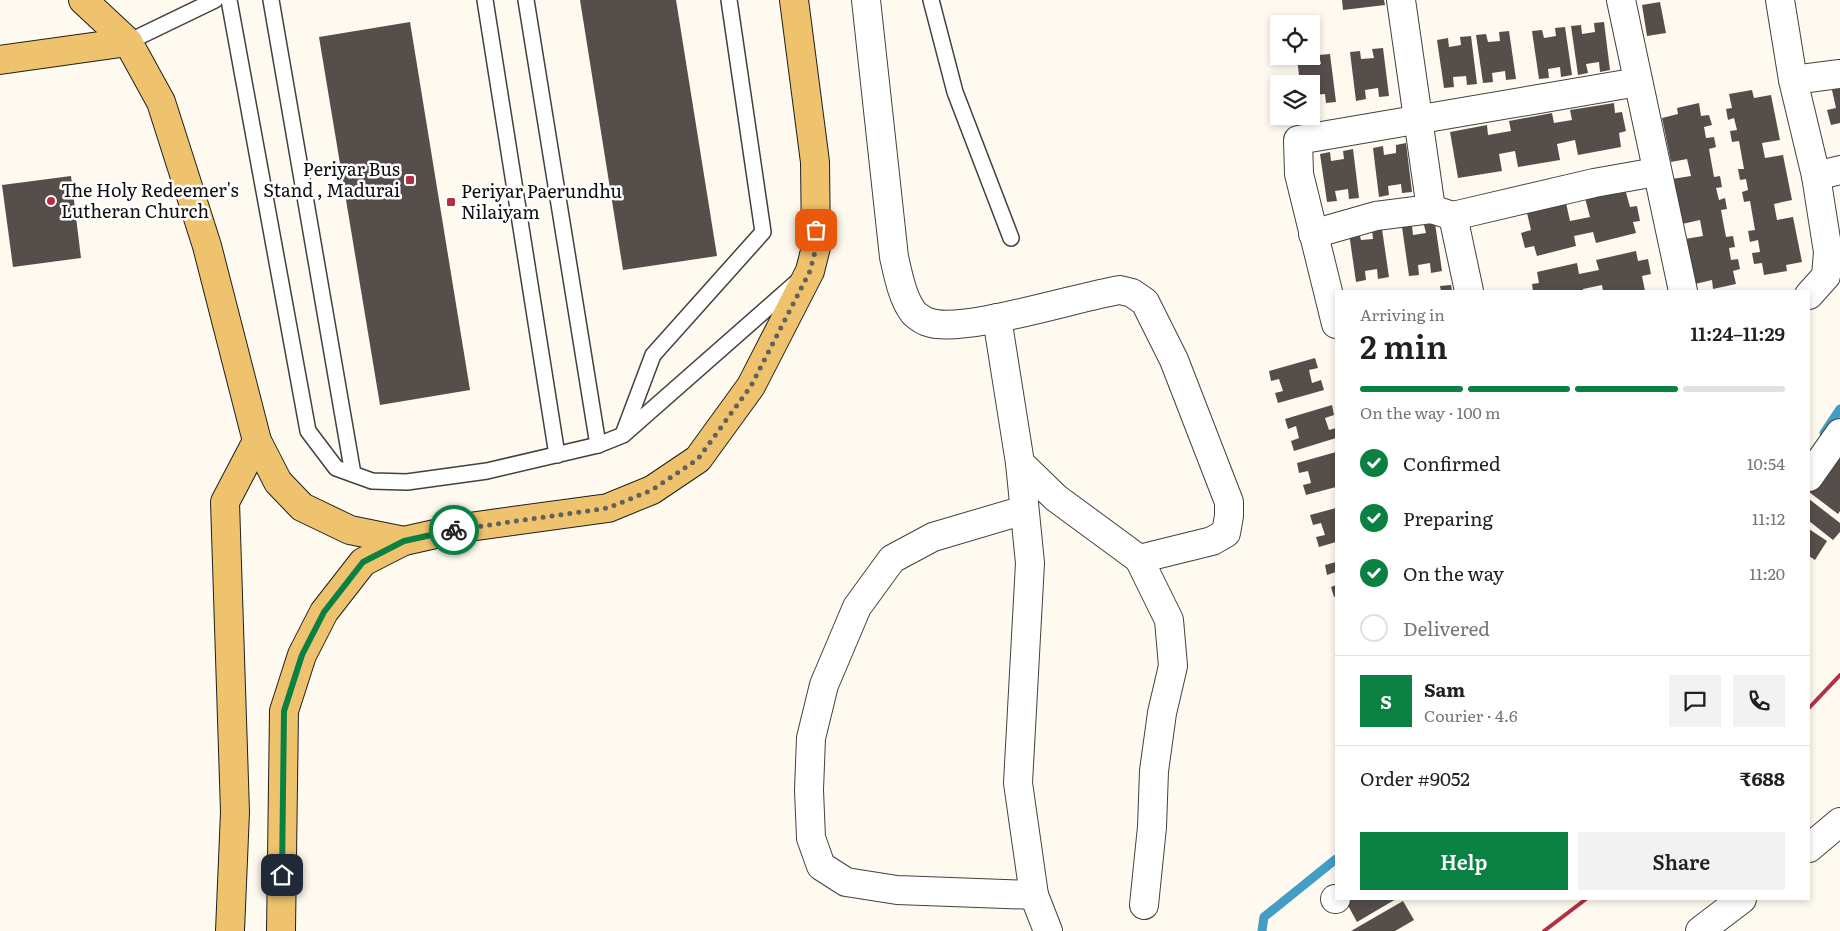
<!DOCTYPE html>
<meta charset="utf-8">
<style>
body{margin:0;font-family:Literata,serif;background:#f2f2f2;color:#202124;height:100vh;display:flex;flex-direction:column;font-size:19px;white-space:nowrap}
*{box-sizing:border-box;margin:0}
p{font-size:16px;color:#757577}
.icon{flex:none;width:28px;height:28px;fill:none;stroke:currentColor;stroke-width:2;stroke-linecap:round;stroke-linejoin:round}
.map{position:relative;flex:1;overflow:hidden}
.side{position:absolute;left:1335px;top:290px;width:475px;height:610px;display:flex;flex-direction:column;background:#fff;border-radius:0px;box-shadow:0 2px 8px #0003}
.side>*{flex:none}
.buttons{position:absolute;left:1270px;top:15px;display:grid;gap:10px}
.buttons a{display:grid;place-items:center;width:50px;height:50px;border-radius:0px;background:#fff;box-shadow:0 2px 8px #0003;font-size:25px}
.pin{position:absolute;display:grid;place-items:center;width:42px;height:42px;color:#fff;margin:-21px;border-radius:10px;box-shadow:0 2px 8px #0006}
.courier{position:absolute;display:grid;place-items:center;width:50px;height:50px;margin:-25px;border:4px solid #0b8043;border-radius:50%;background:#fff;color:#222;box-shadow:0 1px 6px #0007}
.head em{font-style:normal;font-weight:600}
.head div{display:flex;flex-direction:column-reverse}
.head{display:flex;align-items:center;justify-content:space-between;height:85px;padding:0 25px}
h1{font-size:32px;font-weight:600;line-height:38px}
.bar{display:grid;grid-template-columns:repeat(4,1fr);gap:8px 5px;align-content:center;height:60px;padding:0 25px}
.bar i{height:6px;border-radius:4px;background:#e0e0e0}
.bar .current{background:#0b8043}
.bar p{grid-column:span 4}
.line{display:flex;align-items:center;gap:12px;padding:0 25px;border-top:1px solid #e0e0e0}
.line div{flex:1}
.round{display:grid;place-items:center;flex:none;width:52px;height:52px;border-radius:0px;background:#f2f2f2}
ol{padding:0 25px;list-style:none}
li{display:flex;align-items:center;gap:15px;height:55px}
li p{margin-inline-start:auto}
li .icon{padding:5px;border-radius:50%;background:#0b8043;color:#fff;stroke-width:4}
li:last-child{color:#757577}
li i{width:28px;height:28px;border:2px solid #e0e0e0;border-radius:50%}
.cta{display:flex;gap:10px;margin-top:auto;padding:10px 25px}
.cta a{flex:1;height:58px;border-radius:0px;background:#0b8043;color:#fff;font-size:20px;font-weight:600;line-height:58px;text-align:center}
.cta a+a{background:#f2f2f2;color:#202124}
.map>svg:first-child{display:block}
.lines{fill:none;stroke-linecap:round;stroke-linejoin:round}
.stream{stroke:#439dc4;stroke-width:9}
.building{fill:#554e4b}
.service-casing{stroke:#414141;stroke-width:18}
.minor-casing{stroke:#414141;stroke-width:30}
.primary-casing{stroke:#1f1f1f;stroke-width:30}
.service{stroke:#fff;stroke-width:15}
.minor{stroke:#fff;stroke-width:28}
.primary{stroke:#efc36e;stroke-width:28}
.rail{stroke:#b42f43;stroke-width:4}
.done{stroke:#62615d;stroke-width:5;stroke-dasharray:0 9}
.route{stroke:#0b8043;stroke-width:6}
.poi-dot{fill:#b42f43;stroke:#fff;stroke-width:2}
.labels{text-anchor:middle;stroke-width:5;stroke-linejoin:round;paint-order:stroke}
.poi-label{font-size:18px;fill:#0e0e0e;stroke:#fff;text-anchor:start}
</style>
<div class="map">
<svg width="1840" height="931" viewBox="0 0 1840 931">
<rect width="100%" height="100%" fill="#fefaef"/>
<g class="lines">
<g class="stream">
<polyline points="1824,433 1840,409"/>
<polyline points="1262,931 1264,917 1336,859"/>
</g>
</g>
<g class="building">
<polygon points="580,0 676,0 717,256 623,270"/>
<polygon points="1342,0 1384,0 1385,5 1343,10"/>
<polygon points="1660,2 1666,33 1647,36 1642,5"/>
<polygon points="410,22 470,390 380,405 319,37"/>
<polygon points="1604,22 1610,70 1600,72 1599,62 1586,64 1588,73 1578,75 1571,26 1581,25 1582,34 1595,32 1594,23"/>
<polygon points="1565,27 1572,75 1561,77 1560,67 1548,69 1549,78 1539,79 1532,31 1542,30 1544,38 1556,36 1555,28"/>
<polygon points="1509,31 1516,79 1506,80 1505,71 1492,73 1493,82 1483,83 1476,35 1486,34 1488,42 1500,41 1499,32"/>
<polygon points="1471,36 1477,84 1467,85 1466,76 1453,77 1454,87 1444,88 1437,40 1448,38 1449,47 1461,45 1460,37"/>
<polygon points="1383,48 1389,96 1379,97 1378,88 1365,90 1366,99 1356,101 1350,52 1360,51 1361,59 1374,58 1372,49"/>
<polygon points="1330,54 1336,102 1326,103 1325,94 1311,95 1311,84 1300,84 1297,58 1307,57 1308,65 1321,64 1319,55"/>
<polygon points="1840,88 1840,123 1831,125 1827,110 1836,108 1832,90"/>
<polygon points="1752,90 1754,98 1771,95 1780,140 1762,143 1765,158 1783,155 1792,200 1774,204 1777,220 1793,217 1802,262 1786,265 1787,271 1764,275 1762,263 1754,264 1752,253 1760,252 1758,240 1750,242 1748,231 1755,230 1750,201 1744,202 1742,192 1748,190 1746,179 1740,180 1738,169 1744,169 1739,141 1732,142 1730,131 1737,130 1734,118 1728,120 1726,109 1732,108 1729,94"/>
<polygon points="1614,103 1615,113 1622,112 1626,131 1619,133 1621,147 1578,155 1575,140 1557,144 1560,160 1518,167 1515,151 1499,154 1502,171 1458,178 1450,132 1487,125 1488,135 1511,131 1509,121 1552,113 1554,123 1572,120 1570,110"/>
<polygon points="1699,103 1701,116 1709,115 1712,125 1704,127 1706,138 1714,137 1716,147 1709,149 1714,177 1720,176 1722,187 1716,188 1719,200 1725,198 1727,209 1721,210 1726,237 1733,236 1735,247 1729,248 1731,260 1738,259 1740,269 1733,271 1736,284 1713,289 1712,280 1695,284 1685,239 1703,236 1700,220 1682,224 1672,179 1691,176 1687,159 1671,162 1662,118 1678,114 1677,108"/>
<polygon points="1406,143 1412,192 1402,193 1401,184 1388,186 1389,195 1379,197 1373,148 1383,146 1384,155 1396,153 1396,145"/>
<polygon points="1353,149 1359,198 1349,199 1348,189 1335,191 1337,201 1327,202 1320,154 1330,152 1331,161 1344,159 1343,151"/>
<polygon points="71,176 81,258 13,267 2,185"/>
<polygon points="1625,189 1630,207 1637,206 1640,221 1633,222 1636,233 1596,243 1593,232 1574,236 1576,246 1537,256 1534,246 1525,248 1521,233 1531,230 1527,213 1566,203 1570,221 1590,217 1585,198"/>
<polygon points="1435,223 1442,271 1431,273 1430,263 1418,265 1419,275 1409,276 1402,227 1412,226 1413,235 1426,233 1424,225"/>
<polygon points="1382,229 1389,277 1378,279 1377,269 1365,271 1366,280 1356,282 1349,233 1359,232 1361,240 1373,239 1372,230"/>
<polygon points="1636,251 1638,261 1648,259 1651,274 1642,276 1645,291 1603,291 1602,285 1583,289 1583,291 1533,291 1532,284 1539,283 1537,272 1577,263 1579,274 1599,270 1596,260"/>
<polygon points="1451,285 1452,291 1441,291 1440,286"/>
<polygon points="1315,358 1318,368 1309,370 1312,383 1321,380 1324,390 1278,403 1275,393 1283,391 1279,379 1271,381 1269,371"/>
<polygon points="1332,405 1334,415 1325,418 1329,430 1336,428 1336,438 1294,451 1291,441 1299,438 1296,426 1288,429 1285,419"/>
<polygon points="1840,451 1840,511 1838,514 1809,492 1809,488"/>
<polygon points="1336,452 1336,487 1306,495 1303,485 1311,483 1308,471 1299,473 1297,463"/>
<polygon points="1809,499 1840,523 1840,532 1833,540 1809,521"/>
<polygon points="1336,508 1336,542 1319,547 1316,537 1325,535 1321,523 1313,525 1310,515"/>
<polygon points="1809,529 1827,541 1815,560 1809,556"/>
<polygon points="1336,562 1336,572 1327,575 1325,565"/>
<polygon points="1336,585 1336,596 1334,597 1331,587"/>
<polygon points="1347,899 1396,899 1357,922 1345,900"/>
<polygon points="1403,901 1414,920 1395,931 1351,931"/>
</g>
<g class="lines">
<g class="service-casing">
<g id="service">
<polyline points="229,0 308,431 336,468 372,481 407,482 487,471 598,445 623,435 797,282"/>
<polyline points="271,0 353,474"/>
<polyline points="485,0 557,455"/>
<polyline points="526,0 598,445"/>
<polyline points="931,0 955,92 1011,238"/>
<polyline points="128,42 215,0"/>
<polyline points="624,432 653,355 763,232 729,0"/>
</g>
</g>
<g class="minor-casing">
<g id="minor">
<path d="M866,0L894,257C898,274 902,297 913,312C915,315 924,321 928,322C960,335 1080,296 1120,290L1132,293L1145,302L1174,360L1229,502V516L1226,533L1212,541L1139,559"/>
<polyline points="1401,0 1431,209 1453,216 1469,291"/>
<polyline points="1621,0 1683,291"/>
<polyline points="1780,0 1793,80 1816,176 1828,252 1826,276 1809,295"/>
<polyline points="1793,80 1840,74"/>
<polyline points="1816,176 1840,170"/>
<polyline points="1453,216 1594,183 1656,172"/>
<polyline points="1313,234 1376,216 1431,209"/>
<polyline points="997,318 1020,463 1030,563 1018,783 1034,895 1048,931"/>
<polyline points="1336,324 1299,174 1298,140 1638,82"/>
<polyline points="1020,463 1056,498 1139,559 1169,620 1173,666 1162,713 1154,771 1152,827 1144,905"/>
<polyline points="1809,477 1840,433"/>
<polyline points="1024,510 933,537 892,559 857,607 824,685 811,738 809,790 811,838 821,866 846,882 897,890 1034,895"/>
<polyline points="1809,848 1840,822"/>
<polyline points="1335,899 1336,899"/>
<polyline points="1700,931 1742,899"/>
</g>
</g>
<g class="primary-casing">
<g id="primary">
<polyline points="83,0 128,42 161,102 207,246 257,441 278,482 302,507 350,530 404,541"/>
<polyline points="0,60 128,42"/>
<polyline points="230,931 235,812 225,502 257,441"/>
<polyline points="281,931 284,711 302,655 324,612 363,562 404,541 462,528 608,508 652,490 698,459 751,386 810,271 816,247 815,162 794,0"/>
</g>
</g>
<use href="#service" class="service"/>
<use href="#minor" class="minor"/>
<use href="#primary" class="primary"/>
<g class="rail">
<polyline points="1809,708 1840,675"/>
<polyline points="1544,931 1586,899"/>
</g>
</g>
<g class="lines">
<polyline class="done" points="454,530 608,508 652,490 698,459 751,386 810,271 816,248 816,230"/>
<polyline class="route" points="282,875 284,711 302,655 324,612 363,562 404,541 454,530"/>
</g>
<g class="poi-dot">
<rect x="405" y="175" width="10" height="10" rx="2.5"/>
<circle cx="51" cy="201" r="5"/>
<rect x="446" y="197" width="10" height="10" rx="2.5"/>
</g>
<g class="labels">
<g class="poi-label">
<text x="400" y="176" text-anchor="end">Periyar Bus<tspan x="400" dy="21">Stand , Madurai</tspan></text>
<text x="61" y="197">The Holy Redeemer's<tspan x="61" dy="21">Lutheran Church</tspan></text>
<text x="461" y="198">Periyar Paerundhu<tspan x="461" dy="21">Nilaiyam</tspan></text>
</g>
</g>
</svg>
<div class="buttons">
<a><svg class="icon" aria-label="locate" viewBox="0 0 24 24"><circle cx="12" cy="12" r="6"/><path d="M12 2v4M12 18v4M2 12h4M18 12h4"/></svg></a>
<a><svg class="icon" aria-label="layers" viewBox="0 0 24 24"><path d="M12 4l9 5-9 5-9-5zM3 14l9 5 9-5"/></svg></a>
</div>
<div class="pin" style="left:816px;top:230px;background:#ea580c"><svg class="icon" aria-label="bag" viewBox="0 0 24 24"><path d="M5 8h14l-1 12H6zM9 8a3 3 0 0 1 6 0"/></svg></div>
<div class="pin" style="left:282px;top:875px;background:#1f2937"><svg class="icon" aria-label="home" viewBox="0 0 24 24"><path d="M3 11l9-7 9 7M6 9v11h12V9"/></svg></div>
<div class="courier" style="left:454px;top:530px"><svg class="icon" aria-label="bike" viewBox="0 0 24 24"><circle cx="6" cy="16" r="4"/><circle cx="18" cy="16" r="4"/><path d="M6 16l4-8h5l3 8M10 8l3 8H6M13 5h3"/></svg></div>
<section class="side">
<div class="head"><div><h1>2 min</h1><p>Arriving in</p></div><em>11:24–11:29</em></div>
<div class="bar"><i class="current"></i><i class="current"></i><i class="current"></i><i></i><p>On the way · 100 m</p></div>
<ol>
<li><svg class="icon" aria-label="check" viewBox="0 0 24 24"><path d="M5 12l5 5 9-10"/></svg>Confirmed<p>10:54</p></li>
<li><svg class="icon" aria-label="check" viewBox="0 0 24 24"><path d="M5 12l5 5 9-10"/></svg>Preparing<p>11:12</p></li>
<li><svg class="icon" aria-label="check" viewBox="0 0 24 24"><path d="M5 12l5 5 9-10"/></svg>On the way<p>11:20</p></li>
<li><i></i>Delivered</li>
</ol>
<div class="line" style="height:90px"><b class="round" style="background:#0b8043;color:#fff">S</b><div><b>Sam</b><p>Courier · 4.6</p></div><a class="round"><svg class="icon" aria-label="chat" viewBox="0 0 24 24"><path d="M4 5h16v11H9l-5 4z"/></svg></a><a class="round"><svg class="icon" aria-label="phone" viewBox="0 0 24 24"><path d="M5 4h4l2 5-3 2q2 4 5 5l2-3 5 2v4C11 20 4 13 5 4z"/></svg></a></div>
<div class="line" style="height:65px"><div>Order #9052</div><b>₹688</b></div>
<div class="cta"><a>Help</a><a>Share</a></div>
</section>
</div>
